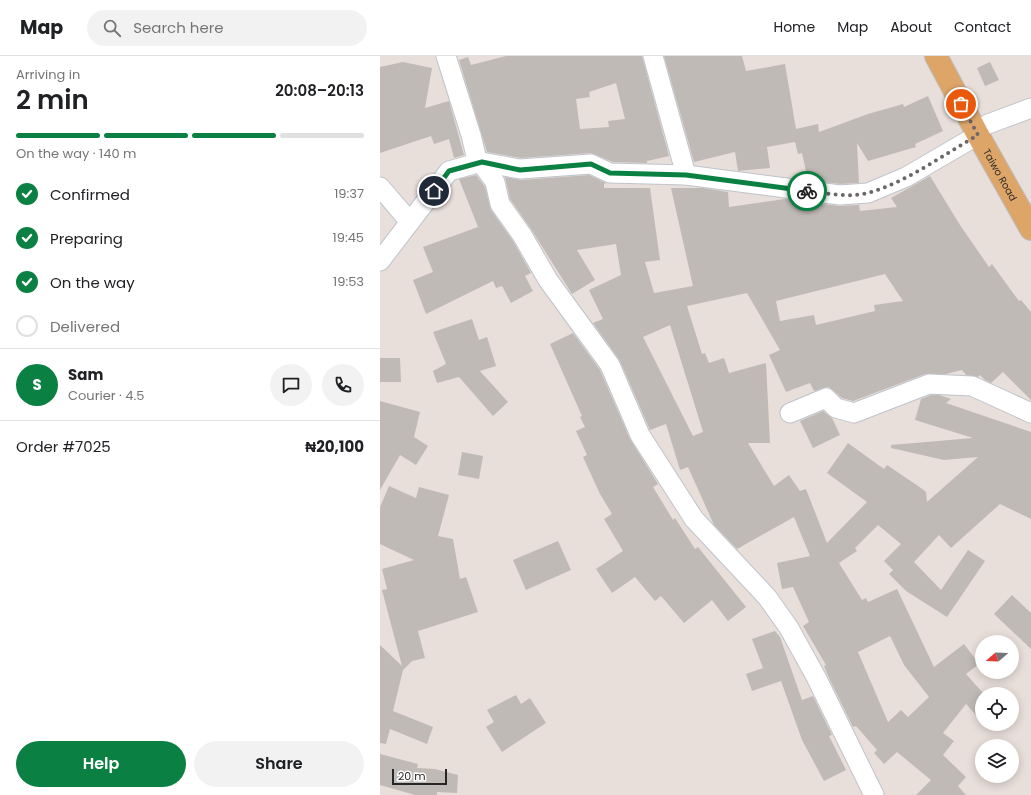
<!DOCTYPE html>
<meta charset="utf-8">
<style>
body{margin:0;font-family:Poppins,sans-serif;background:#f2f2f2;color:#202124;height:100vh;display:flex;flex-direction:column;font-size:15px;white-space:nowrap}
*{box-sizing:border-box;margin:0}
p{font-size:13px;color:#757577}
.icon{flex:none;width:22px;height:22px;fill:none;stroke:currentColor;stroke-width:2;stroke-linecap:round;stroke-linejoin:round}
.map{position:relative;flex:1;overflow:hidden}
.sheet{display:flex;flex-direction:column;background:#fff;width:380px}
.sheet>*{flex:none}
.needle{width:26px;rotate:251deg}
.buttons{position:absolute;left:595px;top:579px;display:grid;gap:8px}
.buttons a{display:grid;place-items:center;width:44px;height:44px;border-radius:50%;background:#fff;box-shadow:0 2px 10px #0003;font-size:20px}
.scale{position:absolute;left:12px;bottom:10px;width:55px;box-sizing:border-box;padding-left:4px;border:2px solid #272727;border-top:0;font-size:11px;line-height:14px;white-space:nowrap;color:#272727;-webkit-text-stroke:3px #fff;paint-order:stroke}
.pin{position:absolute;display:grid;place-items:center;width:34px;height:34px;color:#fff;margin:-17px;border:2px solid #fff;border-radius:50%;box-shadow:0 1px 4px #0007}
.courier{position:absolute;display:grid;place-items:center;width:40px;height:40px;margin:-20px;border:3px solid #0b8043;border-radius:50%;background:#fff;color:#222;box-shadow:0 1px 5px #0007}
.head em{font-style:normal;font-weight:600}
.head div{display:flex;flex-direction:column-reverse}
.head{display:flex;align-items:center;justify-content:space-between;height:68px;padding:0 16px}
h1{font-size:26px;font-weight:600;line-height:30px}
.bar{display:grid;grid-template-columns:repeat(4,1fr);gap:6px 4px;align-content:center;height:48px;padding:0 16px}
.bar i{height:5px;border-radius:3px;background:#e0e0e0}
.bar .current{background:#0b8043}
.bar p{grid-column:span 4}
.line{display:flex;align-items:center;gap:10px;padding:0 16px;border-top:1px solid #e0e0e0}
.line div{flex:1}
.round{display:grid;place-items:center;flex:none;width:42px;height:42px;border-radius:21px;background:#f2f2f2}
ol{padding:0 16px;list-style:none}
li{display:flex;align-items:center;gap:12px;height:44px}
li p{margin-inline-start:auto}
li .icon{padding:4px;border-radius:50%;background:#0b8043;color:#fff;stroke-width:4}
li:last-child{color:#757577}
li i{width:22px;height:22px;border:2px solid #e0e0e0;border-radius:50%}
.cta{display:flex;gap:8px;margin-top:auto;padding:8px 16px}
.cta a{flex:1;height:46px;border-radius:24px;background:#0b8043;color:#fff;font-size:16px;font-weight:600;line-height:46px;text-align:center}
.cta a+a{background:#f2f2f2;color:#202124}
header{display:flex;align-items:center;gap:24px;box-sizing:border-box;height:56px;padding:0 20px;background:#fff;border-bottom:1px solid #e0e0e0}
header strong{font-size:19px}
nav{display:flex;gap:22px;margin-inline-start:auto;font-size:14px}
.search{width:280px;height:36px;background:#f2f2f2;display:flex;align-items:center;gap:10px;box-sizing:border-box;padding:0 14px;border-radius:22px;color:#757577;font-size:15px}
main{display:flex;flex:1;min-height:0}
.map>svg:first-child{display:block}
.building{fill:#c0bab6;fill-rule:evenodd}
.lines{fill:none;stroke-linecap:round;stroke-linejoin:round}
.minor-casing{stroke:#bfc4cc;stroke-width:21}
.major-casing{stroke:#bebebe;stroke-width:24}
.minor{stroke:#fff;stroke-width:19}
.major{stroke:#dea569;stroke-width:22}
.done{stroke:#6b6766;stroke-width:4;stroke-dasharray:0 7.2}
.route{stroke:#0b8043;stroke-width:5}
.labels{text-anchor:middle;stroke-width:3;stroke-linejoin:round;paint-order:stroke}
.street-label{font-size:10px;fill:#272727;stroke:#fff}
</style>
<header>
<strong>Map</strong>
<div class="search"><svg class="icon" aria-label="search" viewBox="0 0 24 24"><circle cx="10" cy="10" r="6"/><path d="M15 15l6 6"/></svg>Search here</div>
<nav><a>Home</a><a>Map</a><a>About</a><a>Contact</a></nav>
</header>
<main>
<section class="sheet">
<div class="head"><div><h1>2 min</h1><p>Arriving in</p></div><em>20:08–20:13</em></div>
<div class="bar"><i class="current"></i><i class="current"></i><i class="current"></i><i></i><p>On the way · 140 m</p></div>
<ol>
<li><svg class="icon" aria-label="check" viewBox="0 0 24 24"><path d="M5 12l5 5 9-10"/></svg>Confirmed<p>19:37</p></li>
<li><svg class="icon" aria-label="check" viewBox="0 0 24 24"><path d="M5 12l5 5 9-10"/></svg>Preparing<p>19:45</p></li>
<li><svg class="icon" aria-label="check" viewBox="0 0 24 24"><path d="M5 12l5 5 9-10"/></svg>On the way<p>19:53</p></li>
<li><i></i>Delivered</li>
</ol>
<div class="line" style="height:72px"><b class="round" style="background:#0b8043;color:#fff">S</b><div><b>Sam</b><p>Courier · 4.5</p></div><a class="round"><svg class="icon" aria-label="chat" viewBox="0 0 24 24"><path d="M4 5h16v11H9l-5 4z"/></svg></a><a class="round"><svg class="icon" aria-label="phone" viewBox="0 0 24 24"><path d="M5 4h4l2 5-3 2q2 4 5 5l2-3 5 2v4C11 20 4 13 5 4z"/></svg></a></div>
<div class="line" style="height:52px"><div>Order #7025</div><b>₦20,100</b></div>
<div class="cta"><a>Help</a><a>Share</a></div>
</section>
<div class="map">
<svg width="651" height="739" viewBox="0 0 651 739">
<rect width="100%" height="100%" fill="#e8deda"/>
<g class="building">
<path d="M126,0H262L289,100L267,105V107L233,106L211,97L141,102L107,96L79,4L88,1L91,9ZM236,27L245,63L228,65L229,71L200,73L196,43L210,41L209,36Z"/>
<polygon points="284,0 362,0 366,15 405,8 416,73 438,68 439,76 488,58 523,48 524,51 548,40 563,75 535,88 536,91 488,105 477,87 479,127 460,128 428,124 422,97 418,98 415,86 387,91 390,112 358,115 355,96 314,106"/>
<polygon points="23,6 52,12 45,52 69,45 84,99 74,102 69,83 54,88 51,80 0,97 0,11"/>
<polygon points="610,6 619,24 605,30 597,12"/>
<polygon points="96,119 105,131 111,154 133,185 151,217 145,220 153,235 131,247 122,230 116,232 113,225 46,258 33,224 53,216 43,191 98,171 79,123"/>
<path d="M209,119L226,127L224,128V132H270L280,204L265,206L274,237L313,230L291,132H323L348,136L349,151L405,143L459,150L479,149L480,155L517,151L511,142L550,120L580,169L609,211L612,208L639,245L641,244L651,256V344L623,316L611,327L605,324L600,319L598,321L586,319L582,314L566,318H545L473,345L462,342L449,331L434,335L430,327L406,336L389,299L400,294L367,237L307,250L322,298L325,297L329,307L344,302L349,317L386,307L390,387H368L394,430L409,419L420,435L426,433L447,487L487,446L447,417L468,387L504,413L507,409L541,432L546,436L547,446L598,401L564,404L511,392V389L593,382L535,364L541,343L551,339H559L571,343L566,347L651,376V463L620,448L571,492L559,479L534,506L561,534L588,494L605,505L567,561L526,535L509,518L513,514L504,505L521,488L498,469L475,492L477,495L459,507L482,544L486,542L488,546L517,533L554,611L584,588L599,608L586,618L602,636V666L586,648L563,677L574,685L563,699L586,721L578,730L586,739H536L551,724L517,696L504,708L494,697L497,694L476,670L473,671L449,622L444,610L446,609L423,570L429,566L413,531L402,533L397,507L430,500L414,461L357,493L334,469L308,411L300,414L286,368L270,374L240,305L213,267L223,263L209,234L241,219L236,188L197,194L215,224L192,238L151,173L130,143L125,121L141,124ZM505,218L523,245L494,249L495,255L436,269L434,259L400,265L396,245ZM290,269L323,376L313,380L263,281ZM510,580L524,609L549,641L528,661L521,654L508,666L478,596Z"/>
<polygon points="92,263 99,284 107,281 116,310 100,315 128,346 113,360 79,321 57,327 53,315 66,308 53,276"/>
<polygon points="193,277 220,314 250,383 278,428 273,431 293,464 295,462 315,493 318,491 366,551 348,565 332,544 304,567 281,540 275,545 255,521 232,537 216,513 243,495 224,463 232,458 220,438 203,401 207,399 196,375 205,371 200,361 202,360 170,288"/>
<polygon points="0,302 20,302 21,326 0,326"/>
<polygon points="0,345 40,356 34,381 48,390 36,409 20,399 0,434"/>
<polygon points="443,355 452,362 460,379 433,392 420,365"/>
<polygon points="82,396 103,400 99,423 78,419"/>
<polygon points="9,430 36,442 39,431 69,439 58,480 73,483 80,523 86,521 98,556 38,575 45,602 32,605 23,614 13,655 53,671 47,688 10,673 6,688 0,687 0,589 22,610 2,534 7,533 2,513 34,504 0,488 0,451"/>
<polygon points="178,485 191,514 146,534 133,504"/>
<polygon points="632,539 651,557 651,593 614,558"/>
<polygon points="395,575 400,581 422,644 433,640 452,679 449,680 466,714 444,725 422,684 401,625 372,635 366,618 383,612 372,583"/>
<polygon points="136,639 141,648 150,642 166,667 122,696 106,671 114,666 107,654"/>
<polygon points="0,698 38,708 37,712 55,713 78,719 77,737 57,736 57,739 35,739 0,729"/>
</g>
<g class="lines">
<g class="minor-casing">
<g id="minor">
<polyline points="66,0 91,79 96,100 115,126 120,148 142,179 168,224 230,309 260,379 314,463 387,541 409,572 436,621 494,739"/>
<polyline points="273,0 306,119"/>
<polyline points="608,68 651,52"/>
<polyline points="0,131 30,166"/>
<polyline points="0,205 69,115 101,106 140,113 211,108 230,117 306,119 460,139 488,137 526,121 598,79"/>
<polyline points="410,357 446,342 456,352 474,357 549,328 592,330 651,357"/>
</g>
</g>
<g class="major-casing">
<g id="major">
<path id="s1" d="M556,0L598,79L651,173"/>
</g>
</g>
<use href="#minor" class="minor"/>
<use href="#major" class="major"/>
</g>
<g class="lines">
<path class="done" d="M427,135C446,137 469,142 488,137C527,126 563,99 598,79L581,48"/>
<polyline class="route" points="54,135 69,115 102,106 140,114 211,108 230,117 306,119 427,135"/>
</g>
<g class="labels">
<g class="street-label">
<text dy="4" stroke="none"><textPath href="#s1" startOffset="135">Taiwo Road</textPath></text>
</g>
</g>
</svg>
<div class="buttons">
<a><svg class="needle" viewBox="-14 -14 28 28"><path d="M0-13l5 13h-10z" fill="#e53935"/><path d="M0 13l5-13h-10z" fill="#757577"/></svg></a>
<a><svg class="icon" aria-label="locate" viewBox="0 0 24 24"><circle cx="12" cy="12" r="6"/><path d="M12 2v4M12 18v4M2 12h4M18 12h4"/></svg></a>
<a><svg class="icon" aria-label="layers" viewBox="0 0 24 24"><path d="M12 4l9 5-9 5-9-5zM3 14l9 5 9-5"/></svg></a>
</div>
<div class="scale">20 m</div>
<div class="pin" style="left:581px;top:48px;background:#ea580c"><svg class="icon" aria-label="bag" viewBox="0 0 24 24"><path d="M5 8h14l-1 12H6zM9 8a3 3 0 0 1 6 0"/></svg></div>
<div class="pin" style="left:54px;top:135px;background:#1f2937"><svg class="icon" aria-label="home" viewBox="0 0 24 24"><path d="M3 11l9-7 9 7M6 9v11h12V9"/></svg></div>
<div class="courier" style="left:427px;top:135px"><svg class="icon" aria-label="bike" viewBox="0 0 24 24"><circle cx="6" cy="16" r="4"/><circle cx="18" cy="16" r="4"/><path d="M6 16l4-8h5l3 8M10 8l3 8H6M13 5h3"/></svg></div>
</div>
</main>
